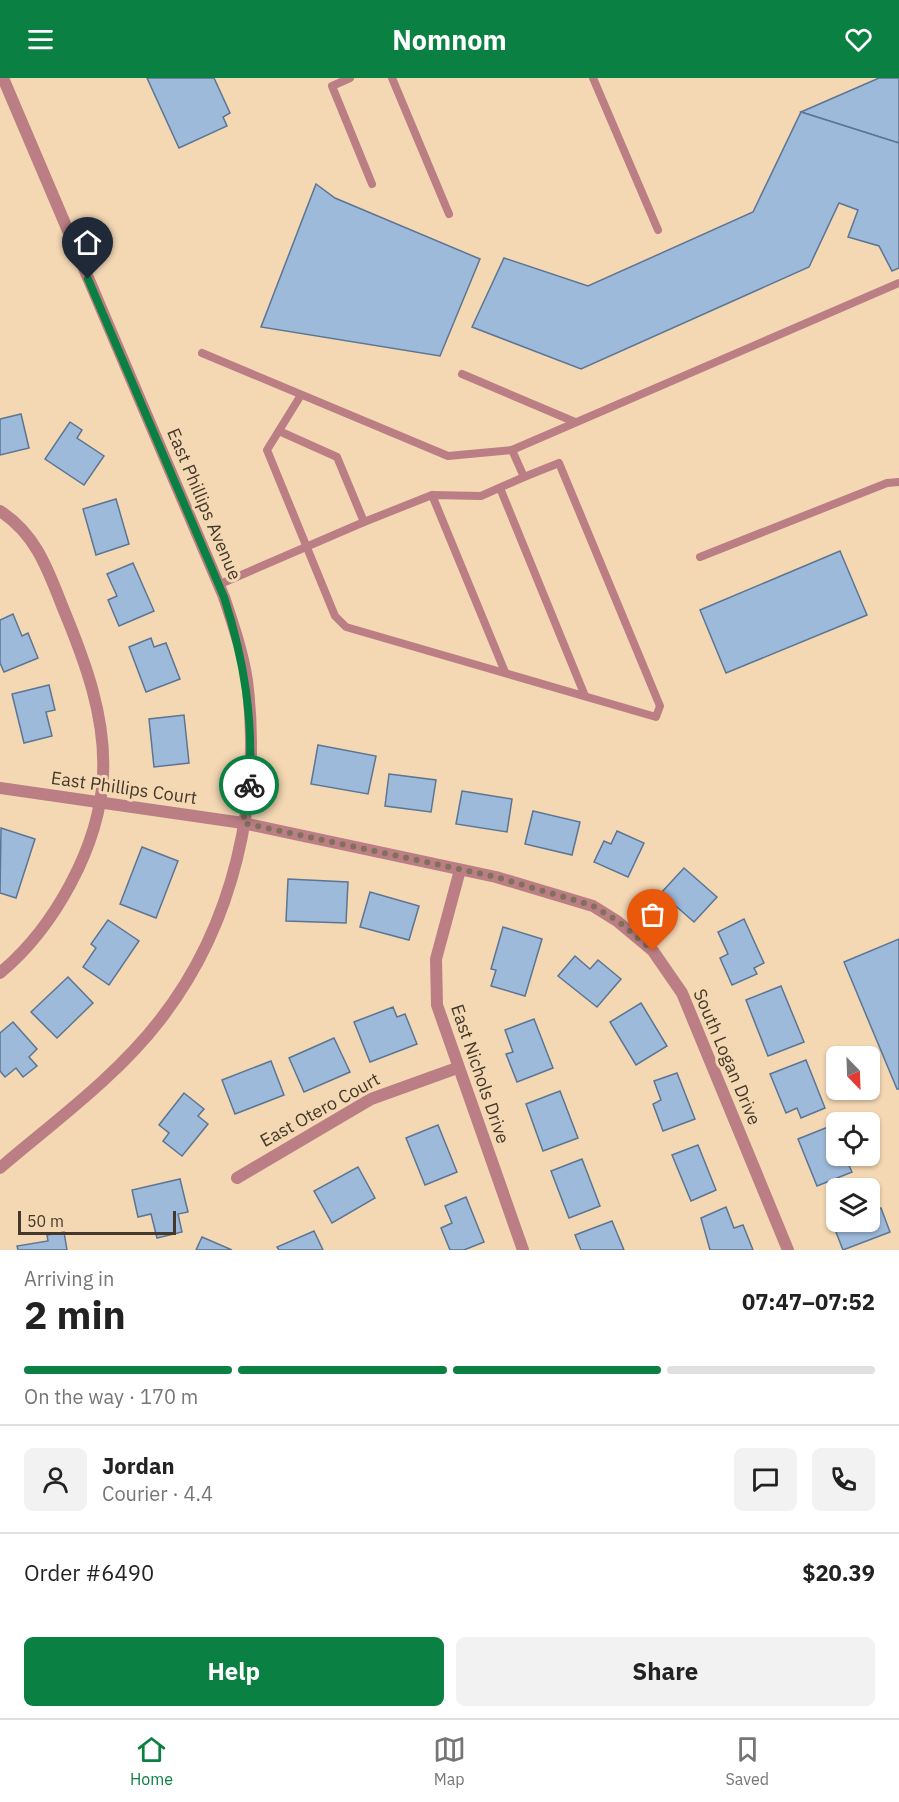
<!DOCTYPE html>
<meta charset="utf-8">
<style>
body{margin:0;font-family:"IBM Plex Sans",sans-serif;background:#f2f2f2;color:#222;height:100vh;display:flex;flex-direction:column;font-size:22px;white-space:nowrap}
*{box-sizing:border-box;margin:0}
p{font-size:20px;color:#767676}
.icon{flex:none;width:33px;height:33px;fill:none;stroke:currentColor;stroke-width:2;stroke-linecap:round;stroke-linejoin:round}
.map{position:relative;height:1172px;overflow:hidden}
.sheet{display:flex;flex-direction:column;background:#fff;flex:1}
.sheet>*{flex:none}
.needle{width:39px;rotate:157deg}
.buttons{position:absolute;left:826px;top:968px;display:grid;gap:12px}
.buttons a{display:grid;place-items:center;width:54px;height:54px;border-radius:9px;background:#fff;box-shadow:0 2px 4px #0004;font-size:30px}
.scale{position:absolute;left:18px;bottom:15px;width:158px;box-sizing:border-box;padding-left:6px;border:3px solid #43382a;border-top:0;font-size:16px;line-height:21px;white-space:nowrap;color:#43382a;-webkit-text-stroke:4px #f4d8b4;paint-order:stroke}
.pin{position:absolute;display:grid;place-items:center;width:51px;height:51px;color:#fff;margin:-62px -26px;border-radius:50% 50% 50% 0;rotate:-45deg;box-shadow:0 0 6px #0007}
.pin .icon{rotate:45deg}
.courier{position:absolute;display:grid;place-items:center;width:60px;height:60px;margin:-30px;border:4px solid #0b8043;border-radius:50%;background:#fff;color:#222;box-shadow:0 2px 8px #0007}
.summary em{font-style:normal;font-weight:700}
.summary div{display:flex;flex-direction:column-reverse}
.summary{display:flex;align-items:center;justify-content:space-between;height:102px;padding:0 24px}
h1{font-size:39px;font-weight:700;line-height:45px}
.bar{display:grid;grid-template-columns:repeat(4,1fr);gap:9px 6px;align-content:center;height:72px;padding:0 24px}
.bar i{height:8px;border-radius:4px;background:#e0e0e0}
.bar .on{background:#0b8043}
.bar p{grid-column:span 4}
.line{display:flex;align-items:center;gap:15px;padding:0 24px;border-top:2px solid #e0e0e0}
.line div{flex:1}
.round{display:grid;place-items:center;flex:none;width:63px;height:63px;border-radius:9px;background:#f2f2f2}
.action{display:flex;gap:12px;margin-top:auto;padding:12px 24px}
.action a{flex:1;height:69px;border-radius:9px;background:#0b8043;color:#fff;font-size:24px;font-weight:700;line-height:69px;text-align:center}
.action a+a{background:#f2f2f2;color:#222}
header{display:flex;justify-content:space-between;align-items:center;height:78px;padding:0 24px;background:#0b8043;color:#fff;font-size:27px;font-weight:700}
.menu{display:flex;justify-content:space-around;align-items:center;height:84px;border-top:2px solid #e0e0e0;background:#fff;font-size:16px;color:#767676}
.menu a{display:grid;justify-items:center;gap:3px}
.menu .on{color:#0b8043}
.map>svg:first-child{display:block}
.building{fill:#9ebadb;stroke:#5b7593;stroke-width:1.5}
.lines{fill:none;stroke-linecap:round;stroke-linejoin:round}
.service{stroke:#ba7e84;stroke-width:8}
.minor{stroke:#ba7e84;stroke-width:12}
.tertiary{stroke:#ba7e84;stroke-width:12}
.done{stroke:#81705a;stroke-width:6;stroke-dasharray:0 10.8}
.route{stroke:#0b8043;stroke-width:8}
.labels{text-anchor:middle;stroke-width:6;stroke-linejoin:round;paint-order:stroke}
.street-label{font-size:18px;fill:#43382a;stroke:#f4d8b4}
</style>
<header><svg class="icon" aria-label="menu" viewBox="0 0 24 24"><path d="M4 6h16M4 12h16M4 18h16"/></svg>Nomnom<svg class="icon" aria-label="heart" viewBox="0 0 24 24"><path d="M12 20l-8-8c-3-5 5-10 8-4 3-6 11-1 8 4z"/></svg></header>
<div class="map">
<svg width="899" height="1172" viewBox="0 0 899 1172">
<rect width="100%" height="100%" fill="#f4d8b4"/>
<g class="building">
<polygon points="147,0 214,0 230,35 223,39 227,48 179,70"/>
<polygon points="879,0 899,0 899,65 801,34"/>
<polygon points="801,34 899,65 899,190 892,193 879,168 848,159 858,132 839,125 809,189 581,291 472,249 504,180 588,208 753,134"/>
<polygon points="316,106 335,120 480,181 440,278 261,249"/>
<polygon points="21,336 29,370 0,377 0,341"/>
<polygon points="70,344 82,352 77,360 104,378 84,407 45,381"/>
<polygon points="116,421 129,466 96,477 83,431"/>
<polygon points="840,473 867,537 726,595 700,532"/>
<polygon points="133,485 154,533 119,548 108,522 117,518 107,496"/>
<polygon points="13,536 22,558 28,555 38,580 4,594 0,585 0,542"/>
<polygon points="151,560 154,569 166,565 180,601 146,614 129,569"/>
<polygon points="49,607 55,632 46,634 52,658 24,665 12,616"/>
<polygon points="184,637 189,685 154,689 149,641"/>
<polygon points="318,667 376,678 368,716 311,706"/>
<polygon points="389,696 436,702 431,734 385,728"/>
<polygon points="462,713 512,721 507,754 456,746"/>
<polygon points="533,733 580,744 572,777 525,766"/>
<polygon points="1,750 35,761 16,820 0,815"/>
<polygon points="617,753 644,765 628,799 594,784 604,763 611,766"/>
<polygon points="142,769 178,783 156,840 120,826"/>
<polygon points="684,790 717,819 694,844 661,815"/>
<polygon points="288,801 348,804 346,845 286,843"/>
<polygon points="370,814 419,828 409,862 360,849"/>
<polygon points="744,841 764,885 754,890 757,896 732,907 720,880 728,876 718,854"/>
<polygon points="108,842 139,863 109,907 83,889 96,870 91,866"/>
<polygon points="503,849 542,861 525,918 491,908 496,892 491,891"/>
<polygon points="899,861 899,1011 897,1011 844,884"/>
<polygon points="575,878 590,891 598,882 621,901 597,929 558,898"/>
<polygon points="68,899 93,925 57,960 31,934"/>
<polygon points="781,908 804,964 768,978 746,922"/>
<polygon points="641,925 667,968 636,987 610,944"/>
<polygon points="393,929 397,939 405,936 417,966 370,984 354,944"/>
<polygon points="534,941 553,990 517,1004 506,976 513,974 505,952"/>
<polygon points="13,944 37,971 29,979 37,988 23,999 16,990 5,999 0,993 0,955"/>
<polygon points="334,960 350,994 304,1014 289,980"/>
<polygon points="806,982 825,1030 801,1040 797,1030 786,1035 770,996"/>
<polygon points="271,983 284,1017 235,1036 222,1002"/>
<polygon points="677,995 695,1041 663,1053 653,1026 661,1022 654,1003"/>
<polygon points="560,1013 578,1060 543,1073 526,1026"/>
<polygon points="184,1015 204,1031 198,1038 208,1046 182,1078 163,1063 169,1055 159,1047"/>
<polygon points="438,1047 457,1094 425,1107 406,1060"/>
<polygon points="833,1047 837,1059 837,1077 851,1077 845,1079 852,1094 817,1108 798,1061"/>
<polygon points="698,1067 716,1112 691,1123 672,1077"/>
<polygon points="582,1081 600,1128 569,1140 551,1093"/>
<polygon points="358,1089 375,1120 332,1145 314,1113"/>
<polygon points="180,1101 188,1134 178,1136 182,1154 157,1160 151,1136 138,1139 132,1112"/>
<polygon points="466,1119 484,1164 464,1172 450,1172 441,1150 452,1145 445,1128"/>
<polygon points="726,1129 734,1150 743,1147 753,1172 710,1172 701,1140"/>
<polygon points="881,1130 890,1154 843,1172 832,1144 870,1143 870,1134"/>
<polygon points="612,1143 624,1172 581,1172 575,1157"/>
<polygon points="314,1153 323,1172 279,1172 277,1169"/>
<polygon points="64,1154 67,1172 18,1172 17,1168 48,1163 47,1157"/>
<polygon points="202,1159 232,1172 196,1172"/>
</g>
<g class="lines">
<g class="service">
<polyline points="350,0 332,8 372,106"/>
<polyline points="392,0 449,136"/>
<polyline points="593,0 658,152"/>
<polyline points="202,275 448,378 512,372 899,205"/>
<polyline points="462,296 575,344"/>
<polyline points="301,317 267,372 335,538 346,549 656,639 660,628 559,385 524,399 512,372"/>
<polyline points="500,410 585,618"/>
<polyline points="432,417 505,594"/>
<polyline points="364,444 432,417 481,418 524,399"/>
<polyline points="700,479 887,405 899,404"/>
<polyline points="218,507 364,444 337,379 279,353"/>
</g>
<g class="minor">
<path d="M0,433C36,456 48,492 63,530C85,583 106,639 103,697C100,768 54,850 0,895"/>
<polyline points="0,710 243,745 496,799 593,828 617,843 653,873 682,915 788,1172"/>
<polyline points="460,792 436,881 437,927 523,1172"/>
<polyline points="237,1100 371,1021 457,990"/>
</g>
<path class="tertiary" d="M0,1090C55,1043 116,999 160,942C234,847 262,721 247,603C243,575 233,546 224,519L3,0"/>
</g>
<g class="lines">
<polyline class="done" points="249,707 243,745 496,799 574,822 593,828 618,843 653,873"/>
<path class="route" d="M88,201L224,519C244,582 254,642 249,707"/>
</g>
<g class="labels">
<g class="street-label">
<text transform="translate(204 426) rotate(67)" y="6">East Phillips Avenue</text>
<text transform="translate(124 710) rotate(8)" y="6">East Phillips Court</text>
<text transform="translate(727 979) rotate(67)" y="6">South Logan Drive</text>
<text transform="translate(480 996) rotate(71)" y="6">East Nichols Drive</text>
<text transform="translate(320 1032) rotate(-29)" y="6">East Otero Court</text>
</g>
</g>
</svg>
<div class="buttons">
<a><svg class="needle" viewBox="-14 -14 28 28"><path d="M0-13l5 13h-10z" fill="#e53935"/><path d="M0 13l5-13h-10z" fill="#767676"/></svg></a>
<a><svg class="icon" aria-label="locate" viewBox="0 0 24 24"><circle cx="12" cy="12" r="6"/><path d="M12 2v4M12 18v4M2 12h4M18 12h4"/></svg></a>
<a><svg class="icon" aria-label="layers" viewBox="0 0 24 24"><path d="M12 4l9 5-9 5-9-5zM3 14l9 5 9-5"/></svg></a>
</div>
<div class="scale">50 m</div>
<div class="pin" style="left:653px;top:873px;background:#ea580c"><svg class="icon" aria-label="bag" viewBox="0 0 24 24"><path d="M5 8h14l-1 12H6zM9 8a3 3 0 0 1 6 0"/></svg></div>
<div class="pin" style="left:88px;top:201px;background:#1f2937"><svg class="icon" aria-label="home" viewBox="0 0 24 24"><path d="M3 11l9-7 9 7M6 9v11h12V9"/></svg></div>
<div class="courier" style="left:249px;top:707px"><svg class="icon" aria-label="bike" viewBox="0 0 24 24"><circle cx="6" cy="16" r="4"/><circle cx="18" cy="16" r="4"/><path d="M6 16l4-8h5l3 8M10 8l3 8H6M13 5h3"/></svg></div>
</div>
<section class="sheet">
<div class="summary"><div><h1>2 min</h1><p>Arriving in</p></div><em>07:47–07:52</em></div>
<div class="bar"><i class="on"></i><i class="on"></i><i class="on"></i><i></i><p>On the way · 170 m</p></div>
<div class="line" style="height:108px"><a class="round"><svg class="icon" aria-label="person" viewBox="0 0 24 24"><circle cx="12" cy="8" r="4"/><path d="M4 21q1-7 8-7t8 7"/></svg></a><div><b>Jordan</b><p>Courier · 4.4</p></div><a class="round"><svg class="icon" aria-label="chat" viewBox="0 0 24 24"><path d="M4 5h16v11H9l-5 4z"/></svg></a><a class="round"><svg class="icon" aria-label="phone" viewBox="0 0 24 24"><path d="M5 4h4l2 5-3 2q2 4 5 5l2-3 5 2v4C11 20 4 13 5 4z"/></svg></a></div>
<div class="line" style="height:78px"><div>Order #6490</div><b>$20.39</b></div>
<div class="action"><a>Help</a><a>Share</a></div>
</section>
<nav class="menu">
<a class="on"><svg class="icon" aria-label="home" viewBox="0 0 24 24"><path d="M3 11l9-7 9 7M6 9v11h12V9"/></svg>Home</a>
<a><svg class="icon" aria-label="map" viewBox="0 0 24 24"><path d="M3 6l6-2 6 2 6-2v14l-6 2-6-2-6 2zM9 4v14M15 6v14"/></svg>Map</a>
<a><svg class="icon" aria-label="saved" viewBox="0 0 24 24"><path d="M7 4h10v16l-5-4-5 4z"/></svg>Saved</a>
</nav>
